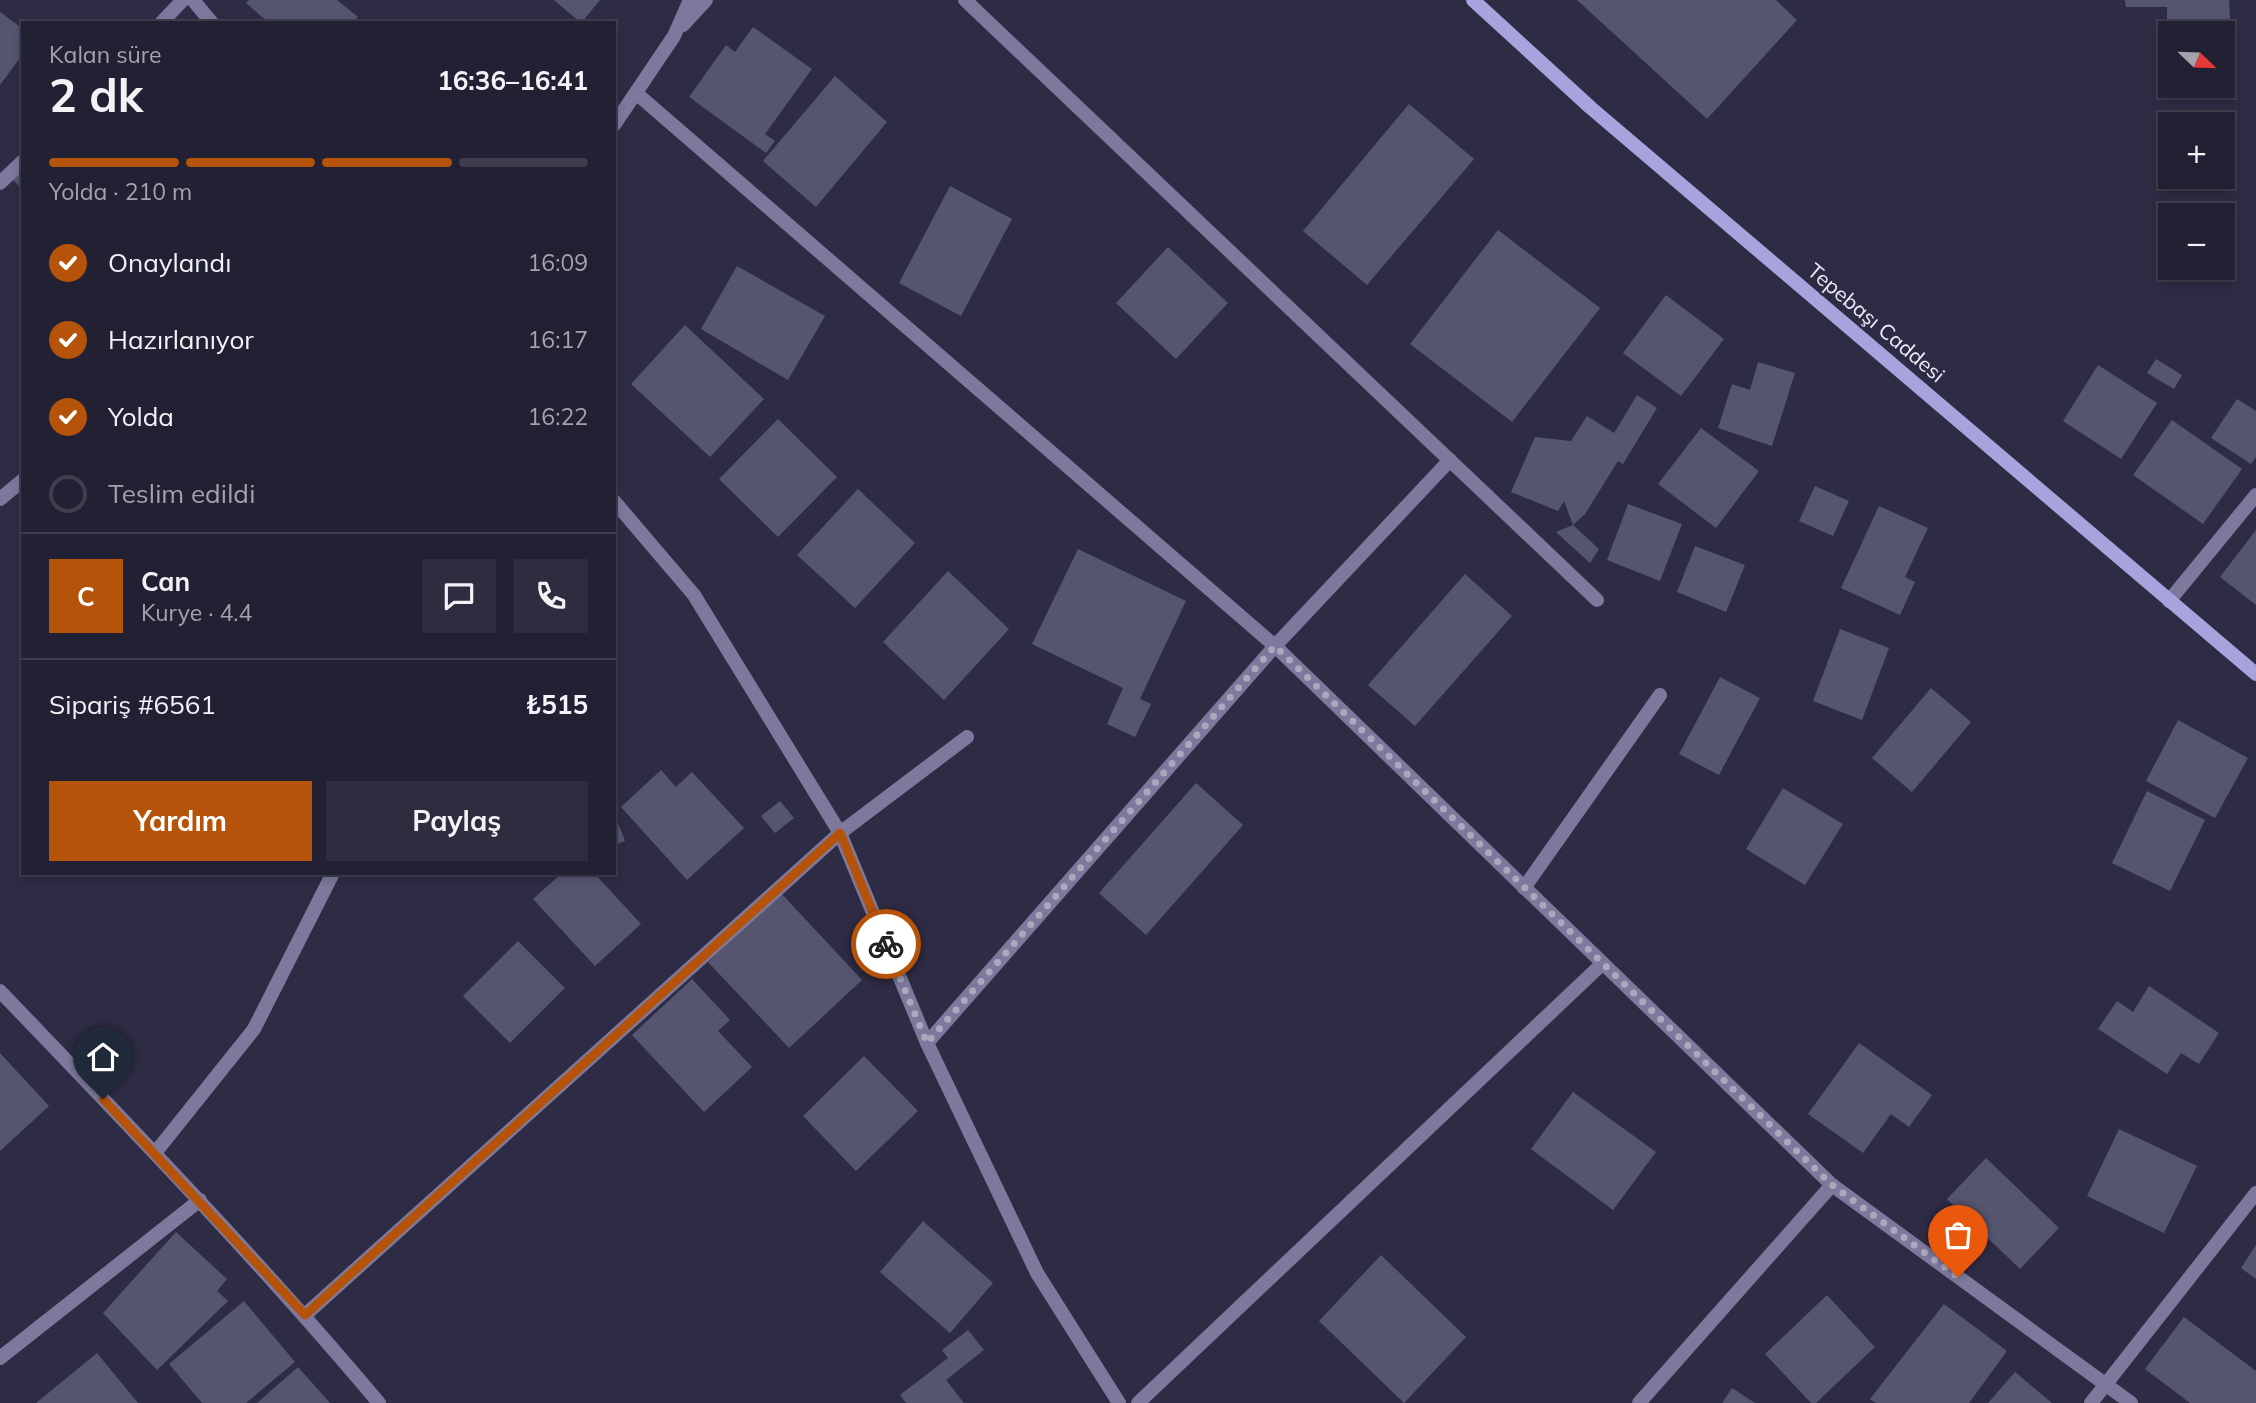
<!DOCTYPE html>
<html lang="tr">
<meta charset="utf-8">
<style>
body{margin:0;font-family:Mulish,sans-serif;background:#2e2d3f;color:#f1f3f6;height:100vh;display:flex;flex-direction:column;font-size:26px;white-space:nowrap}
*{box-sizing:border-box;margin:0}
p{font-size:23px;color:#a2a3ac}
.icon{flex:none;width:38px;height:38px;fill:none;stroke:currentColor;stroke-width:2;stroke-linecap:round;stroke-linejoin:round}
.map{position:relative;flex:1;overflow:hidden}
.side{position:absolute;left:21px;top:21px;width:595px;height:854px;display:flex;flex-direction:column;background:#222033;border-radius:0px;box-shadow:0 4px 10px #0003,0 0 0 2px #3f3e4e}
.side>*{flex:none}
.needle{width:46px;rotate:113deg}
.buttons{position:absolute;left:2158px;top:21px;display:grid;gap:14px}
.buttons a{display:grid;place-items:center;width:77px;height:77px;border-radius:0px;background:#222033;box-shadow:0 4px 10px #0003,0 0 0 2px #3f3e4e;font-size:35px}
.pin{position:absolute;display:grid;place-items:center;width:60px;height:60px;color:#fff;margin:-72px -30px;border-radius:50% 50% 50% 0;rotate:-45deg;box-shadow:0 0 7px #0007}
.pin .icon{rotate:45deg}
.courier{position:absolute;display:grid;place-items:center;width:70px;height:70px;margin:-35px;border:5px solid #b45309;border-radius:50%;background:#fff;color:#222;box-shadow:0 2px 9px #0007}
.summary em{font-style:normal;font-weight:700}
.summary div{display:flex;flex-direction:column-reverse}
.summary{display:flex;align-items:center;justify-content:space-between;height:119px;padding:0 28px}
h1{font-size:46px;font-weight:700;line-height:52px}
.bar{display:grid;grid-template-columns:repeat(4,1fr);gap:10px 7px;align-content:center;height:84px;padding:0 28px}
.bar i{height:9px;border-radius:5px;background:#3f3e4e}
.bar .selected{background:#b45309}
.bar p{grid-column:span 4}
.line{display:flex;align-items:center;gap:18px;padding:0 28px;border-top:2px solid #3f3e4e}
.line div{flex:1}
.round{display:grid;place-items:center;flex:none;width:74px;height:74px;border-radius:0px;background:#2e2d3f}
ol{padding:0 28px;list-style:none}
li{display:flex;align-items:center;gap:21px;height:77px}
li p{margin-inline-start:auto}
li .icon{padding:7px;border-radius:50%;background:#b45309;color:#fff;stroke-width:4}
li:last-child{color:#a2a3ac}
li i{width:38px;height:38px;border:4px solid #3f3e4e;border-radius:50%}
.action{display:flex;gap:14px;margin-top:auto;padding:14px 28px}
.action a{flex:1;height:80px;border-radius:0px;background:#b45309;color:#fff;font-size:28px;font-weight:700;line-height:80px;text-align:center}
.action a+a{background:#2e2d3f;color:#f1f3f6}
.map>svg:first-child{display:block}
.building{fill:#565570}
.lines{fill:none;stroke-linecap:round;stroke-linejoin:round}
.minor{stroke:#7c799d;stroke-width:14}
.secondary{stroke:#a7a3dc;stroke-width:14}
.done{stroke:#aaa9bc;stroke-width:7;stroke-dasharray:0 12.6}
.route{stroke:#b45309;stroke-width:9}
.labels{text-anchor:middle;stroke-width:5;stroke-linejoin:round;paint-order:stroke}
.street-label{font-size:21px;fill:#ededfd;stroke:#2e2b44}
</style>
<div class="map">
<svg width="2256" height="1403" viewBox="0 0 2256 1403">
<rect width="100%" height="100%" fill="#2e2b44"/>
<g class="building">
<polygon points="249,0 337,0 358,17 352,23 269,23 246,3"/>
<polygon points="554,0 600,0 581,23"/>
<polygon points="1577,0 1776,0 1797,20 1707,119"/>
<polygon points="2125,0 2229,0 2230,19 2198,19 2193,26 2167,27 2167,7 2126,7"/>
<polygon points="0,12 23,29 23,54 0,85"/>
<polygon points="753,27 812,69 765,134 775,141 766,153 689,97 726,45 735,52"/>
<polygon points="835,76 887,122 816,207 763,161"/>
<polygon points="1409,104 1474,159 1367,285 1303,231"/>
<polygon points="23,164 23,190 10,177"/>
<polygon points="950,186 1012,219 961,316 899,283"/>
<polygon points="1498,230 1600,308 1512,422 1410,344"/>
<polygon points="1168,247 1228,303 1176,359 1116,303"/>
<polygon points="737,266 825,316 788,380 701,329"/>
<polygon points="1666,295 1724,339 1681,396 1623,353"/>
<polygon points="685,325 764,399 710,457 631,384"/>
<polygon points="2156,359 2182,375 2174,389 2147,373"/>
<polygon points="1758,362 1795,373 1772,446 1718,428 1732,384 1750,390"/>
<polygon points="2098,365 2157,403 2121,459 2063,421"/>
<polygon points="1637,395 1657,408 1623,464 1618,461 1585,514 1573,525 1564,501 1558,511 1511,492 1535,437 1571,441 1587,416 1614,433"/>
<polygon points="2237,399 2256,411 2256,457 2251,464 2211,438"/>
<polygon points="778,419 837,477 778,537 719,479"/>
<polygon points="2172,420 2242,469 2203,524 2133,475"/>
<polygon points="1701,428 1759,471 1716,528 1658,484"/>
<polygon points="1815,486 1849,501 1833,536 1799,521"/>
<polygon points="858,489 915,543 855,608 797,555"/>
<polygon points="1628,504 1682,524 1660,581 1607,560"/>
<polygon points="1879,506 1928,528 1905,577 1915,582 1900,615 1841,588"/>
<polygon points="1573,525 1599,549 1590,563 1556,532"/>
<polygon points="2256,530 2256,605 2220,577"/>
<polygon points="1695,546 1745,565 1726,612 1677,592"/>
<polygon points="1078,549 1186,601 1140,699 1151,704 1135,737 1107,724 1123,688 1032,644"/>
<polygon points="948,571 1009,629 944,700 883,642"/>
<polygon points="1465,574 1512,616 1415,726 1368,685"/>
<polygon points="1840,629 1889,648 1862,720 1813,701"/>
<polygon points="1720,677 1760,698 1719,775 1679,754"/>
<polygon points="1931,688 1971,722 1912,792 1872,758"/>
<polygon points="2178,720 2248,758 2215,818 2146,781"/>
<polygon points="661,770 676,787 692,772 744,828 687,880 621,807"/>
<polygon points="1196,783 1243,825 1146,935 1099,893"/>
<polygon points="1783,788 1843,824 1805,885 1746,849"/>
<polygon points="2147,791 2205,820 2170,891 2112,863"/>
<polygon points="780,801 794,818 775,833 761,816"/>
<polygon points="614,813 625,841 614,845"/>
<polygon points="562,873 594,873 641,924 595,966 533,899"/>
<polygon points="781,893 862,980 789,1048 708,962"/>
<polygon points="518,941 565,988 510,1043 463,996"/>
<polygon points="692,979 730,1020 718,1031 752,1067 704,1112 632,1035"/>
<polygon points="2149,986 2219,1033 2199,1064 2181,1053 2167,1074 2098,1029 2117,1001 2133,1012"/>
<polygon points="1859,1043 1932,1095 1909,1127 1891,1114 1863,1153 1808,1114"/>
<polygon points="0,1053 49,1106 0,1151"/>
<polygon points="864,1056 918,1111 856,1171 803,1116"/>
<polygon points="1573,1092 1656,1152 1613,1210 1531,1149"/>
<polygon points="2119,1129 2197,1166 2164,1233 2087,1196"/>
<polygon points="1986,1158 2059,1228 2020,1269 1947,1199"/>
<polygon points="923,1221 993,1283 950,1333 880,1272"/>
<polygon points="176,1232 227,1279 217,1291 228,1301 157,1370 103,1313"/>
<polygon points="2256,1245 2256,1279 2241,1268"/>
<polygon points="1381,1255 1466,1337 1404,1403 1319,1321"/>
<polygon points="1827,1295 1875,1347 1816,1403 1811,1403 1765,1354"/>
<polygon points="244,1301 295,1362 246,1403 202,1403 169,1364"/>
<polygon points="1944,1304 2007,1351 1969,1403 1876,1403 1870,1399"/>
<polygon points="2184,1317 2256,1371 2256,1403 2190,1403 2145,1369"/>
<polygon points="968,1330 984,1350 946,1380 964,1403 906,1403 900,1395 948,1358 942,1350"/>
<polygon points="97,1353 138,1403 36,1403"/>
<polygon points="298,1367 330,1403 257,1403"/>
<polygon points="2015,1372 2052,1403 1988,1403"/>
<polygon points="1732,1388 1755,1403 1722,1403"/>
</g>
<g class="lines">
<g class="minor">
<polyline points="193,0 212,23"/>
<polyline points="965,0 1597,600"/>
<polyline points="161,23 183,0"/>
<polyline points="683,25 706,0"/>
<polyline points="636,93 1275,646 1832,1185 2131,1403"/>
<polyline points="614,125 674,36 690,0"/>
<polyline points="0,183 23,161"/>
<polyline points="0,499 23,480"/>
<polyline points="614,501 694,595 840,833 927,1043 1037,1273 1119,1403"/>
<polyline points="2169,601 2256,495"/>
<polyline points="1524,888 1660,695"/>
<path d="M0,991C129,1126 259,1260 379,1403"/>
<polyline points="927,1043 1275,646 1450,460"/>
<polyline points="155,1153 254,1029 333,873"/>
<polyline points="305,1315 840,833 967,737"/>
<polyline points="0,1358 200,1200"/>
<polyline points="1138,1403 1602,964"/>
<polyline points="1639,1403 1832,1185"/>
<polyline points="2091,1403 2256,1193"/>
</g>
<polyline class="secondary" points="1473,0 1591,108 2256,674"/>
</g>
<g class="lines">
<polyline class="done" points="886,944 927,1043 1275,646 1832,1185 1958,1277"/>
<polyline class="route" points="103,1099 305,1315 840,833 886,944"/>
</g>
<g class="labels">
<g class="street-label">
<text transform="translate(1876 323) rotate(40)" y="7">Tepebaşı Caddesi</text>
</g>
</g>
</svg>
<div class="buttons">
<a><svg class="needle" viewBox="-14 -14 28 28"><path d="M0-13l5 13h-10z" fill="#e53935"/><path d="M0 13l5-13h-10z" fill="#a2a3ac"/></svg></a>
<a>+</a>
<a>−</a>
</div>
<div class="pin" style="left:1958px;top:1277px;background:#ea580c"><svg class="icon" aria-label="bag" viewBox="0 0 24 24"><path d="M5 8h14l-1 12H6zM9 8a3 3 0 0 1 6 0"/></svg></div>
<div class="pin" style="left:103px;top:1099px;background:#1f2937"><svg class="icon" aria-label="home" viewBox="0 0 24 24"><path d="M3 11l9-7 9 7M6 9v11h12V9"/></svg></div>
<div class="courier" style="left:886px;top:944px"><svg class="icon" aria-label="bike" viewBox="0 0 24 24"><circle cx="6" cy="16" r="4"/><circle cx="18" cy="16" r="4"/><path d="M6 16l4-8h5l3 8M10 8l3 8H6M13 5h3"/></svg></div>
<section class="side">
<div class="summary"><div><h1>2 dk</h1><p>Kalan süre</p></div><em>16:36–16:41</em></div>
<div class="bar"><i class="selected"></i><i class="selected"></i><i class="selected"></i><i></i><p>Yolda · 210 m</p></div>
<ol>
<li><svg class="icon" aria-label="check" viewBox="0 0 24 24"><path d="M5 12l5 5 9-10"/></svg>Onaylandı<p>16:09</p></li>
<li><svg class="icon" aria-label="check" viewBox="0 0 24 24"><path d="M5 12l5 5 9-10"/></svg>Hazırlanıyor<p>16:17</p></li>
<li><svg class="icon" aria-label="check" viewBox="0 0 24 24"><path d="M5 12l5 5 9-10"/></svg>Yolda<p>16:22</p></li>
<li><i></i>Teslim edildi</li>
</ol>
<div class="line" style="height:126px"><b class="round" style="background:#b45309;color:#fff">C</b><div><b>Can</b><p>Kurye · 4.4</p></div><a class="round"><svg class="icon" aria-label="chat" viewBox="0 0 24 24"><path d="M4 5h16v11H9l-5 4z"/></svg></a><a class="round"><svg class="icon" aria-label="phone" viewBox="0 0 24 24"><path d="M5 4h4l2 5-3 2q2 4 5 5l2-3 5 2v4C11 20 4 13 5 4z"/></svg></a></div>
<div class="line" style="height:91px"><div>Sipariş #6561</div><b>₺515</b></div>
<div class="action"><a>Yardım</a><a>Paylaş</a></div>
</section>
</div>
